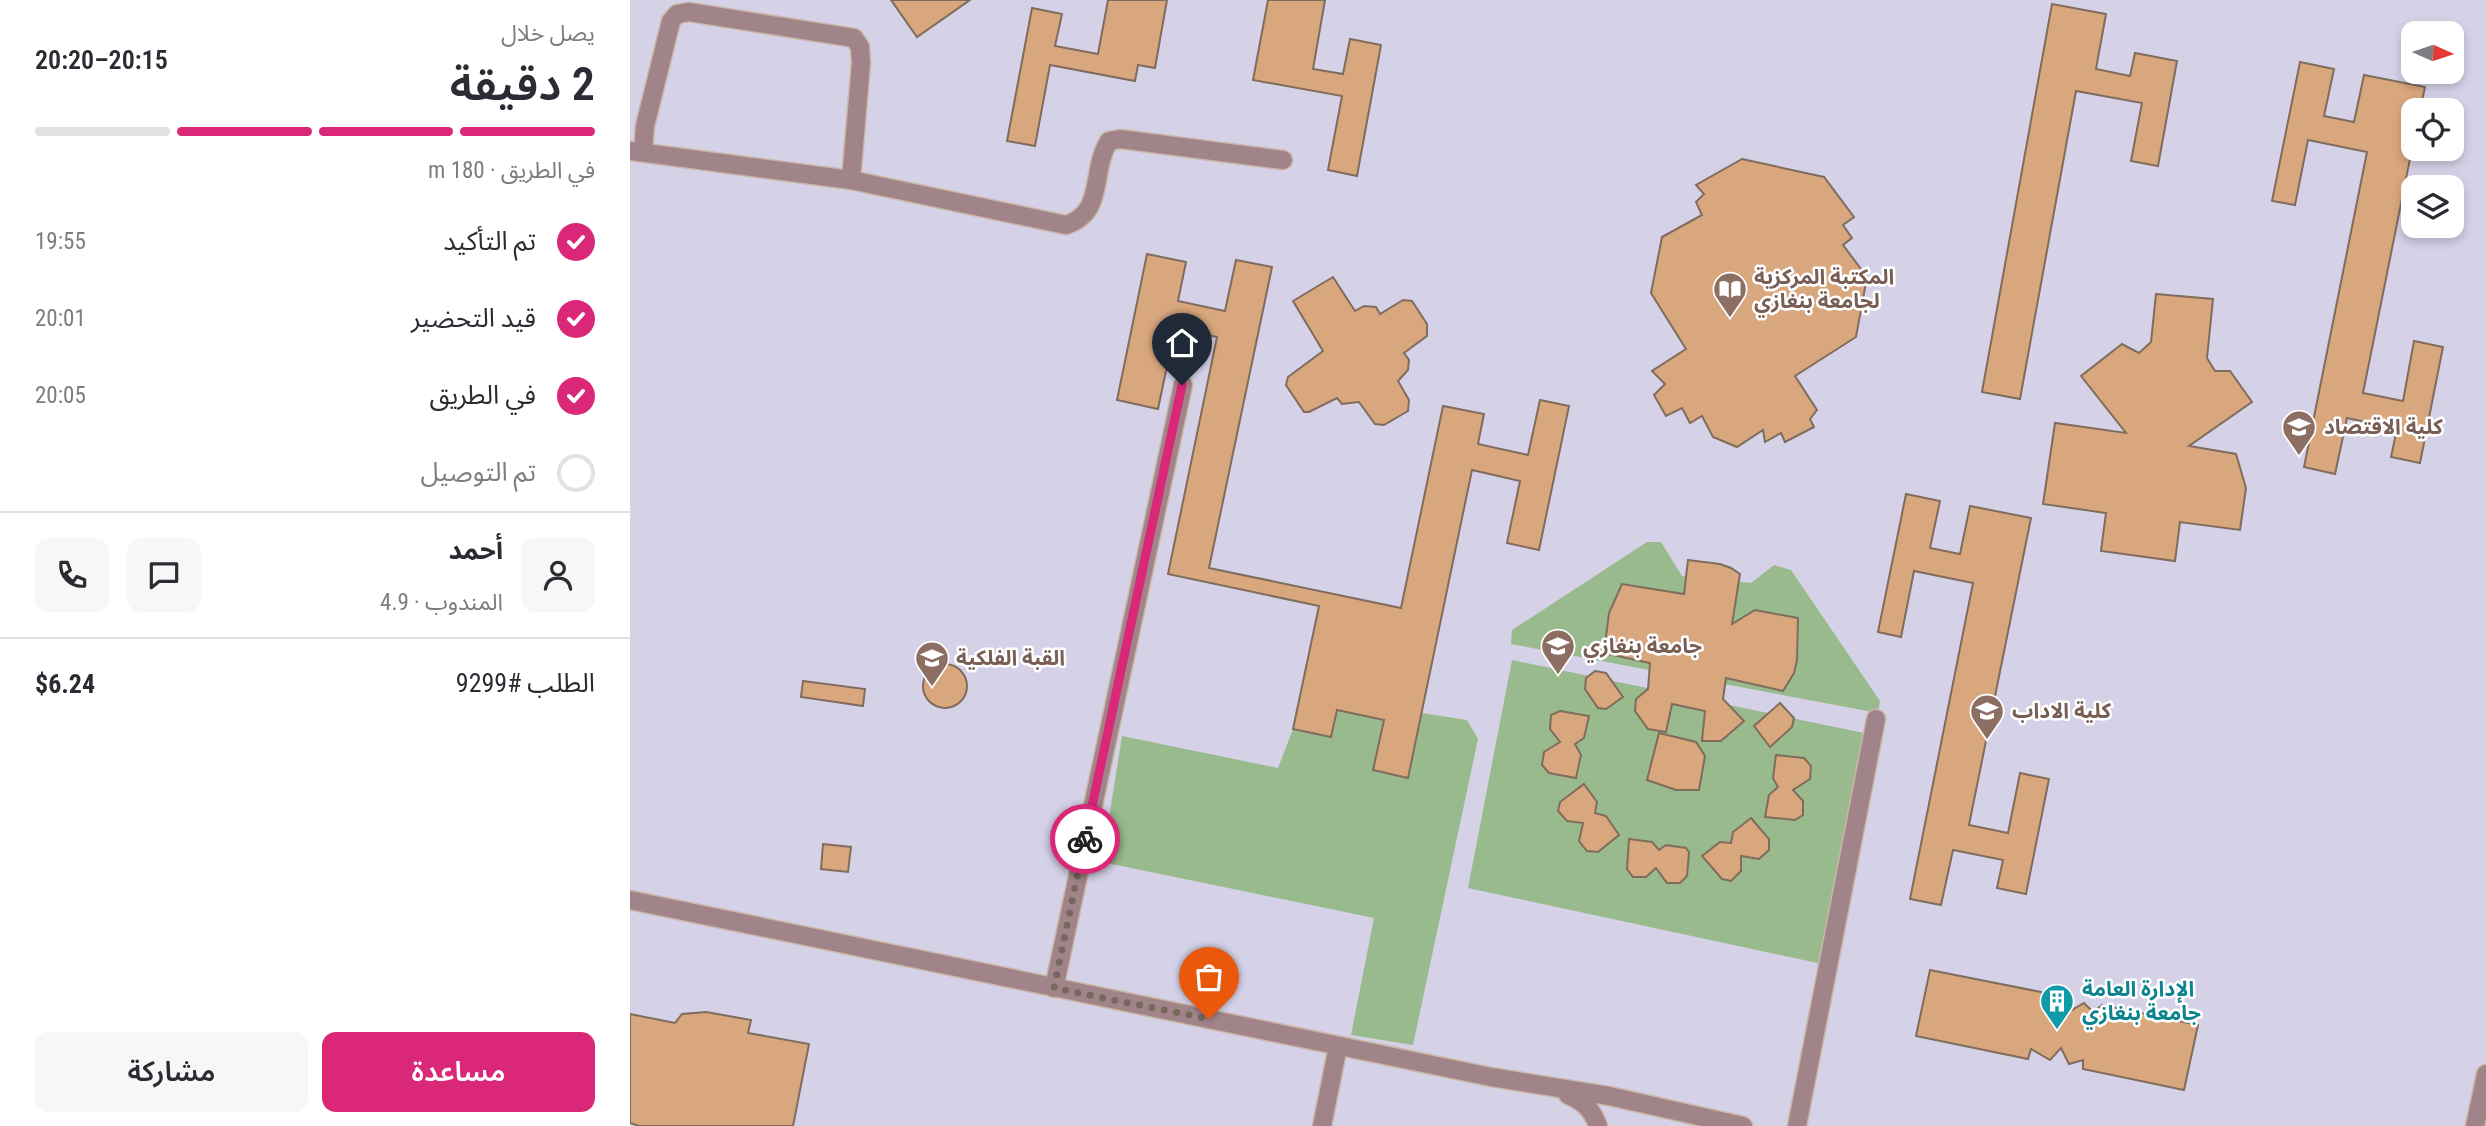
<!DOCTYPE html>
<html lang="ar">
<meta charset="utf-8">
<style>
body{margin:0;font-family:"Roboto Condensed","Noto Sans Arabic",sans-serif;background:#f7f7f7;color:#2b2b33;direction:rtl;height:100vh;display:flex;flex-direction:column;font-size:26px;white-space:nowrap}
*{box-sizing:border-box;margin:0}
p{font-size:23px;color:#7c7c81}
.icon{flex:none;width:38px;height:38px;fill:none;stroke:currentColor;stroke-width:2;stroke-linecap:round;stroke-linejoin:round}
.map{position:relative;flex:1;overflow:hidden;direction:ltr}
.drawer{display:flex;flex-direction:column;background:#fff;width:630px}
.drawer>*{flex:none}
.needle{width:46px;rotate:93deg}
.fabs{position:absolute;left:1771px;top:21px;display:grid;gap:14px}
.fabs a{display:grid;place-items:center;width:63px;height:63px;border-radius:14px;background:#fff;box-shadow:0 4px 10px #0003;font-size:35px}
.pin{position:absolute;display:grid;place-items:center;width:60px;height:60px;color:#fff;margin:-72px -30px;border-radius:50% 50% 50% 0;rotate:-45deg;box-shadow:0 0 7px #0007}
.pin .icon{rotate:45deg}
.courier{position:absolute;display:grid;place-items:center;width:70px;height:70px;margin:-35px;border:5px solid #db2777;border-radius:50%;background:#fff;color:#222;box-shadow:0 2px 9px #0007}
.summary em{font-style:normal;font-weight:600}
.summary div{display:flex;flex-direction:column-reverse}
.summary{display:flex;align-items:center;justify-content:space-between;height:119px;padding:0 35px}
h1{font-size:46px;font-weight:600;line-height:52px}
.bar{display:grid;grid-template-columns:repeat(4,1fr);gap:10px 7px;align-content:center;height:84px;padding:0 35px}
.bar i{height:9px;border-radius:5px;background:#e1e1e2}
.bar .active{background:#db2777}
.bar p{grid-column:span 4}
.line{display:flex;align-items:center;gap:18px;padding:0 35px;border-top:2px solid #e1e1e2}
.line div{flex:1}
.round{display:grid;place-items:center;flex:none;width:74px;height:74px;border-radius:14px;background:#f7f7f7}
ol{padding:0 35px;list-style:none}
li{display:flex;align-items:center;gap:21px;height:77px}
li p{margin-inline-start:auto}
li .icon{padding:7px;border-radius:50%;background:#db2777;color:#fff;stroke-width:4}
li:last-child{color:#7c7c81}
li i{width:38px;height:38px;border:4px solid #e1e1e2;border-radius:50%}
.primary-button{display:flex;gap:14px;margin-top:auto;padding:14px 35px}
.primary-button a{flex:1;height:80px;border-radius:14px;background:#db2777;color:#fff;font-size:28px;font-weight:600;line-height:80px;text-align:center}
.primary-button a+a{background:#f7f7f7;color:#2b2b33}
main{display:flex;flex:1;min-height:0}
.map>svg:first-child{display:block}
.education{fill:#d5d2e8;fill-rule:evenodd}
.green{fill:#99ba8d}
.building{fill:#d9a77e;stroke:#806c5c;stroke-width:2}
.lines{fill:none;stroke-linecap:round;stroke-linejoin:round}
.minor-casing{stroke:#cbb7a7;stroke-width:21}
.minor{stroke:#a18489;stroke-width:18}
.done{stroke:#76685d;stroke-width:7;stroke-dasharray:0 12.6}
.route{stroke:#db2777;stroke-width:9}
.labels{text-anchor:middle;stroke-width:5;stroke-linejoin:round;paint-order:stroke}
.education-label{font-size:21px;font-weight:bold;fill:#785e54;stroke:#fff;text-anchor:start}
.culture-label{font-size:21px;font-weight:bold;fill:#0d838f;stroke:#fff;text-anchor:start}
</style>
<main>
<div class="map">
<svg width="1856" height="1126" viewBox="0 0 1856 1126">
<rect width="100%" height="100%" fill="#f1dac8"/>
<path class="education" d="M0,0H1856V1126H0ZM1783,33H1822V72H1783ZM1783,110H1822V149H1783ZM1783,187H1822V226H1783Z"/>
<g class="green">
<polygon points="1017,542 1031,542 1052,576 1121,583 1144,565 1161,570 1250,701 1248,713 881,644 882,630"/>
<polygon points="882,660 1234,733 1192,964 838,888"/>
<polygon points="707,710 754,720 744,770 792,713 837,720 848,739 783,1045 721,1035 744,918 472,862 492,736 648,768 663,729 701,737"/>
</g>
<g class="building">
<polygon points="261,0 340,0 287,37"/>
<polygon points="478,0 537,0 525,68 508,65 505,81 420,65 405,146 377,141 402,8 432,14 425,46 468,54"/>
<polygon points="638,0 695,0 683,69 713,74 720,39 751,45 727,176 698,170 712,96 623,80"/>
<polygon points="1422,4 1476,14 1466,69 1500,76 1505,53 1547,61 1528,166 1501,161 1512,103 1446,91 1390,399 1352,392"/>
<polygon points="1670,62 1704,69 1694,116 1724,122 1734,75 1795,87 1790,110 1783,110 1783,144 1733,393 1773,401 1784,341 1813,347 1790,463 1761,457 1767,429 1717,418 1705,474 1674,467 1737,152 1678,140 1665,205 1642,201"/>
<polygon points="1112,159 1194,177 1224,217 1213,225 1222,238 1213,245 1237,277 1226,337 1165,376 1187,410 1180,419 1184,427 1155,442 1151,433 1135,442 1133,430 1107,447 1083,437 1072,416 1060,423 1052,408 1036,416 1024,395 1035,384 1022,371 1056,349 1021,293 1032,237 1072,215 1066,202 1074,194 1066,185"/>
<polygon points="517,254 556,262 548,301 595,311 606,260 642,267 579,568 771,608 813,406 854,414 848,444 898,455 910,400 939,406 909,550 877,543 890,481 842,470 778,778 743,770 754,720 707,710 701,737 663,729 689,606 538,574 587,337 545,328 528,409 487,400"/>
<polygon points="703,277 725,311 734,306 746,307 750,314 773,300 782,301 797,324 797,336 774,353 779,360 778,370 768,381 779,400 778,411 754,425 745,424 729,402 712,404 707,398 679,412 674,412 656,385 658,377 693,351 663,301"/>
<polygon points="1526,294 1583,299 1577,358 1585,371 1600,371 1622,402 1559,446 1606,454 1616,488 1610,530 1550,522 1545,561 1471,551 1476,513 1413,504 1425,423 1496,433 1451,376 1492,344 1509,353 1521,342"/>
<polygon points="1276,494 1310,501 1300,548 1330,554 1340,506 1401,518 1339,825 1378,833 1390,773 1419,779 1396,894 1367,888 1373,860 1323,850 1311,905 1280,899 1343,583 1284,571 1271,637 1248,632"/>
<polygon points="1058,560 1090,564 1101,568 1110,574 1102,624 1125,610 1168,618 1167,660 1164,673 1153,691 1096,678 1093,699 1114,721 1091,741 1072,741 1075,711 1042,704 1036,732 1018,729 1005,711 1006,699 1018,689 1020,663 978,654 976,637 979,613 992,584 1054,594"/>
<circle cx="315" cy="686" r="22"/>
<polygon points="965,671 976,673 993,697 976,709 968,708 955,689 956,678"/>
<polygon points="173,681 235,689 233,706 171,697"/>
<polygon points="1150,703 1164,718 1162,727 1140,747 1124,726"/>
<polygon points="930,711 959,716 954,738 945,744 951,755 946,778 919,773 912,765 914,752 930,742 920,729 921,715"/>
<polygon points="1029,733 1066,742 1075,756 1069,790 1046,790 1017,780"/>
<polygon points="1146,755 1174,758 1181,766 1180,779 1163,790 1173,801 1173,815 1165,820 1135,817 1139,795 1148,787 1143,778"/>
<polygon points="954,784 967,802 965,813 976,816 989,835 968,852 957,851 949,841 953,823 937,821 928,811 930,802"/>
<polygon points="1121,818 1139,839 1139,850 1129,859 1111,856 1111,871 1101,881 1092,879 1072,856 1090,842 1101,843 1103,832"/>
<polygon points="999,839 1022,842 1029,850 1036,845 1056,848 1059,852 1057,876 1050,883 1037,883 1026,868 1016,877 1003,877 997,869"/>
<polygon points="193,844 221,847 218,872 191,869"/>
<polygon points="1300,970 1411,992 1416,1000 1431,998 1435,1014 1454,1003 1463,1012 1472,1005 1568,1025 1554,1090 1453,1069 1453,1060 1439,1064 1431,1048 1420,1060 1401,1049 1398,1059 1286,1036"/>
<polygon points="76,1012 121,1020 118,1033 179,1044 163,1126 9,1126 0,1123 0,1014 45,1023 52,1014"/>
</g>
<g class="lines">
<g class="minor-casing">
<g id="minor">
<path d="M0,151L221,180L436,225C476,212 460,171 479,141L490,139L653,160"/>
<polyline points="13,152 15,126 41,21 47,14 59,12 224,38 230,47 231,63 221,180"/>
<polyline points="0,900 861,1077 979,1096 1113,1126"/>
<polyline points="424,988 553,385"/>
<path d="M938,1095C954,1102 962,1109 968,1126"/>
<polyline points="692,1126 708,1046"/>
<polyline points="1167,1126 1246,719"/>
<polyline points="1845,1126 1856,1074"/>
</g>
</g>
<use href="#minor" class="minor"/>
</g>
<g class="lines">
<polyline class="done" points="455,839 424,988 579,1019"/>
<polyline class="route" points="455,839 552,385"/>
</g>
<defs>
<g id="library-pin" transform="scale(1.75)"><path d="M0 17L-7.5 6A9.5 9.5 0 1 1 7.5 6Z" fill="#8d6e63" stroke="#fff"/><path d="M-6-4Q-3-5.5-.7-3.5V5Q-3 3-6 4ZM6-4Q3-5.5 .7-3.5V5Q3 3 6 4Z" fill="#fff"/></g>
<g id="university-pin" transform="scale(1.75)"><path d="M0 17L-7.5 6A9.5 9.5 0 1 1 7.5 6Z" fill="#8d6e63" stroke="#fff"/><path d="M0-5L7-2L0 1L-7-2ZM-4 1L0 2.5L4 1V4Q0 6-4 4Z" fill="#fff"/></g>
<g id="building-pin" transform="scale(1.75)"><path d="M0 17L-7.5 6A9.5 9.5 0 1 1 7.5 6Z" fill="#0f9aa8" stroke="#fff"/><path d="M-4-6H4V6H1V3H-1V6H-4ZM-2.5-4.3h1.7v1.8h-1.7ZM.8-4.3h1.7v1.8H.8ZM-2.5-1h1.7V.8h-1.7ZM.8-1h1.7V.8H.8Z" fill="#fff"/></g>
</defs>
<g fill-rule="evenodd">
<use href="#library-pin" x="1100" y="289"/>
<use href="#university-pin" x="1669" y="427"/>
<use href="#university-pin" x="928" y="646"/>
<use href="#university-pin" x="302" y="658"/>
<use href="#university-pin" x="1357" y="711"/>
<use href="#building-pin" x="1427" y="1001"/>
</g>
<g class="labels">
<g class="education-label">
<text x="1124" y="284">المكتبة المركزية<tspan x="1124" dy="24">لجامعة بنغازي</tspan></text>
<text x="1694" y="434">كلية الاقتصاد</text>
<text x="953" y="653">جامعة بنغازي</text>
<text x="326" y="665">القبة الفلكية</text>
<text x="1382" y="718">كلية الاداب</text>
</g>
<g class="culture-label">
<text x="1452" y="996">الإدارة العامة<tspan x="1452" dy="24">جامعة بنغازي</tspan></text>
</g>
</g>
</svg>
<div class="fabs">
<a><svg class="needle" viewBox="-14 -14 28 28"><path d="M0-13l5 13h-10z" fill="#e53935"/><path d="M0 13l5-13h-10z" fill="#7c7c81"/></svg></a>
<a><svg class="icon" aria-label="locate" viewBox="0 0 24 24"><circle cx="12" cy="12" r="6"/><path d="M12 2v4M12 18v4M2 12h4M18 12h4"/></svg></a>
<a><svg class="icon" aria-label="layers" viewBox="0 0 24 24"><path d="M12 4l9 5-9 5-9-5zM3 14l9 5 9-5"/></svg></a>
</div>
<div class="pin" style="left:579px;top:1019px;background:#ea580c"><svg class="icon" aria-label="bag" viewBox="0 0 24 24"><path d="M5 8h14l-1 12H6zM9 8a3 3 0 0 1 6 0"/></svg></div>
<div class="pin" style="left:552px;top:385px;background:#1f2937"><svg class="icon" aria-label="home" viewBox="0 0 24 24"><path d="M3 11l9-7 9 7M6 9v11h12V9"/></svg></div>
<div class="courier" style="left:455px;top:839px"><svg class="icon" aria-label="bike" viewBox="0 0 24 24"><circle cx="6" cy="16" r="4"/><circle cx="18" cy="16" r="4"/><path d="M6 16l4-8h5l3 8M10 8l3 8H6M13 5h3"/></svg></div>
</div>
<section class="drawer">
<div class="summary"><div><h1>2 دقيقة</h1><p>يصل خلال</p></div><em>20:15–20:20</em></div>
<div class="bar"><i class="active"></i><i class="active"></i><i class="active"></i><i></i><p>في الطريق · 180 m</p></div>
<ol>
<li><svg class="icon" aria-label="check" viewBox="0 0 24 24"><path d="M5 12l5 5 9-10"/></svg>تم التأكيد<p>19:55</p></li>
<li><svg class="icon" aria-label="check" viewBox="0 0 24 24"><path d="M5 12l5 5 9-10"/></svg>قيد التحضير<p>20:01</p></li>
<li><svg class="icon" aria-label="check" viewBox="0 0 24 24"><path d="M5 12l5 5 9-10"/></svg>في الطريق<p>20:05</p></li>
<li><i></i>تم التوصيل</li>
</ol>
<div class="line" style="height:126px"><a class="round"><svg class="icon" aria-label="person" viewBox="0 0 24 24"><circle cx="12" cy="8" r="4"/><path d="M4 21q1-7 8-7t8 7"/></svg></a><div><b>أحمد</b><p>المندوب · 4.9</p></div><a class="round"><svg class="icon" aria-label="chat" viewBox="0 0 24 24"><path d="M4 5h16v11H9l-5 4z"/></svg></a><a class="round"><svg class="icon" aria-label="phone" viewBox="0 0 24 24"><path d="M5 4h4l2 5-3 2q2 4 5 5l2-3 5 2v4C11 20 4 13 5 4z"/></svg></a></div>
<div class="line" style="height:91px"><div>الطلب #9299</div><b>$6.24</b></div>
<div class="primary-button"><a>مساعدة</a><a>مشاركة</a></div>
</section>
</main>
